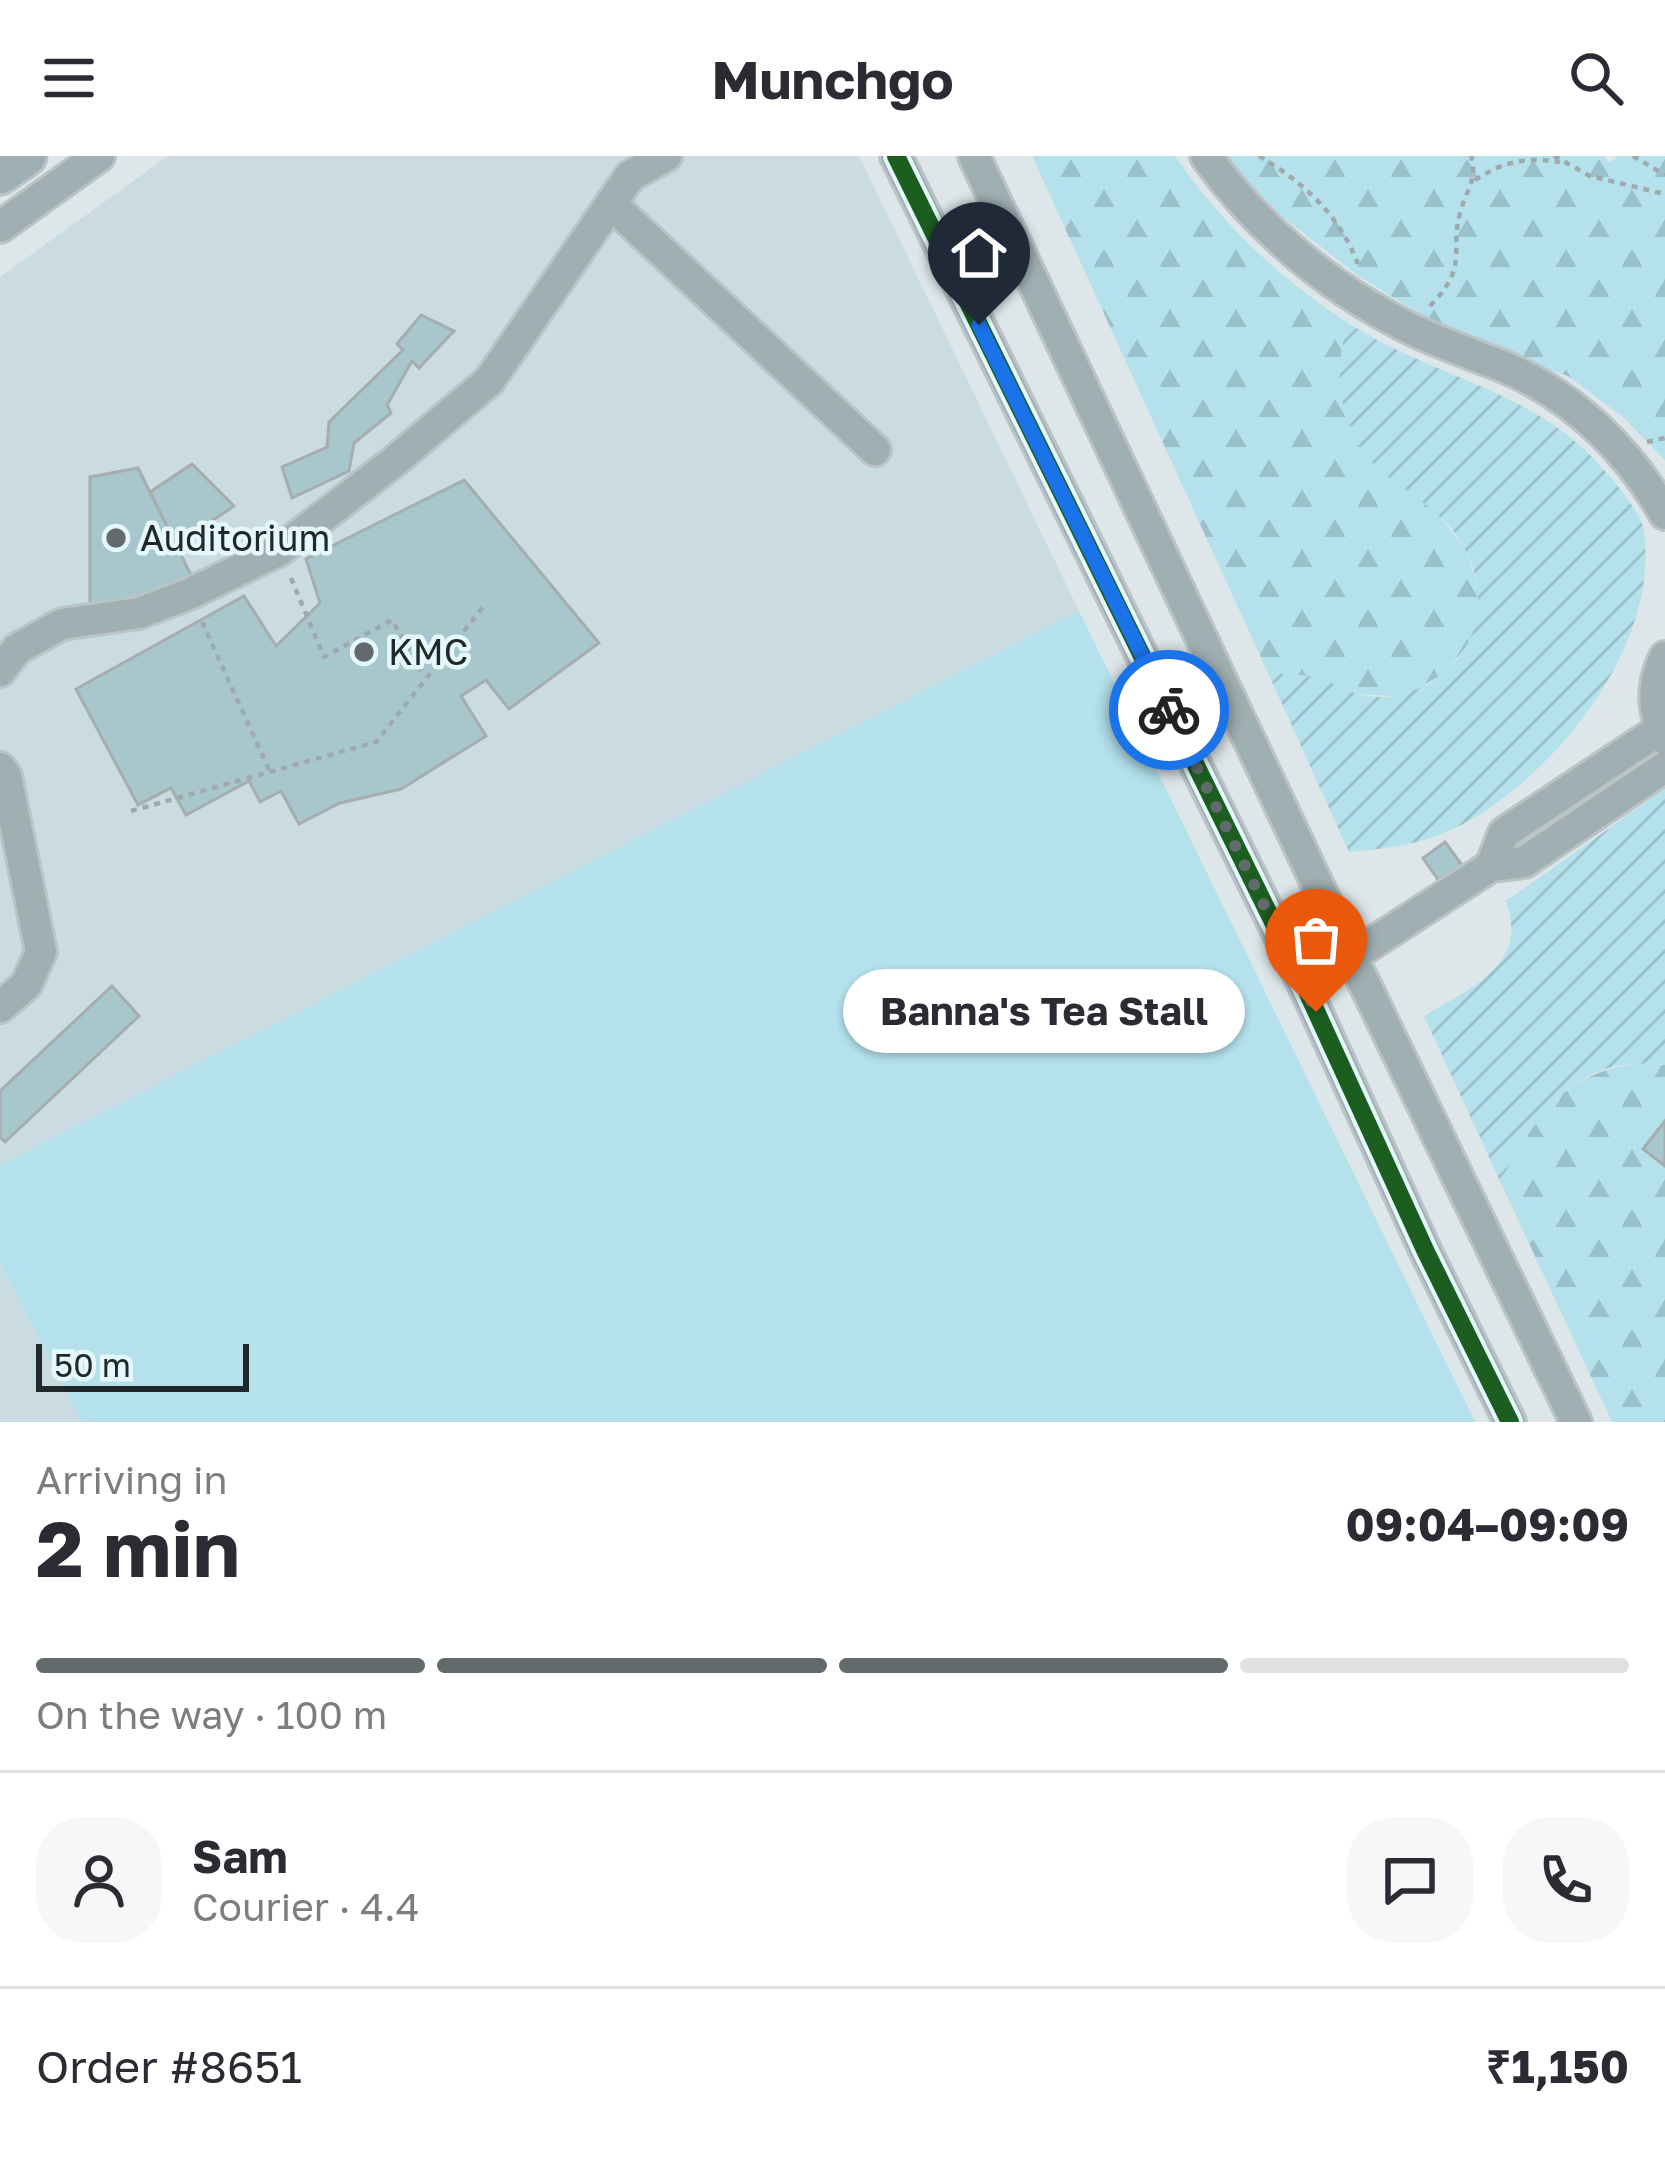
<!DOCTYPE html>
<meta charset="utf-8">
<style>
body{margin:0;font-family:"Golos Text",sans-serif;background:#f7f7f7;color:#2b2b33;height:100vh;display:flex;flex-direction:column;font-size:45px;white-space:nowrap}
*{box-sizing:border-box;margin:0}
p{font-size:39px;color:#7c7c81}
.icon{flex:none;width:66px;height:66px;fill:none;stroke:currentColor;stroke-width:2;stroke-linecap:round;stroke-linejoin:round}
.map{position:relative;height:1266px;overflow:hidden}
.side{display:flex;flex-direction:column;background:#fff;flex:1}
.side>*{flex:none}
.scale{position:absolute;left:36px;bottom:30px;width:213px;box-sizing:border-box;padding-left:12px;border:6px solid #202829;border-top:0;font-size:33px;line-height:42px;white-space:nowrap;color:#202829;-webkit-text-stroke:9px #e4f8fc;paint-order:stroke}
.pin{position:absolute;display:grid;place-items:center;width:102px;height:102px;color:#fff;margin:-123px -51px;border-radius:50% 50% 50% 0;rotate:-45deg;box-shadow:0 0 12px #0007}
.pin .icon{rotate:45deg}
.courier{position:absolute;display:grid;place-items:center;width:120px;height:120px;margin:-60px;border:9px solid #1a73e8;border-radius:50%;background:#fff;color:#222;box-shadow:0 3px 15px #0007}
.bubble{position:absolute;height:84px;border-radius:42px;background:#fff;box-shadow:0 3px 9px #0004;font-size:39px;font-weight:700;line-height:84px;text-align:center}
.head em{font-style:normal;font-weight:700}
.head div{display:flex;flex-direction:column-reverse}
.head{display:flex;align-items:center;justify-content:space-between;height:204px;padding:0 36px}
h1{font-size:78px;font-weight:700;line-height:90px}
.bar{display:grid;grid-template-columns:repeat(4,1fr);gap:18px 12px;align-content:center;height:144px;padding:0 36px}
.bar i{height:15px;border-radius:9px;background:#e1e1e2}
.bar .selected{background:#626a6c}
.bar p{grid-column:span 4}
.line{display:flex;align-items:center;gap:30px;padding:0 36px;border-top:3px solid #e1e1e2}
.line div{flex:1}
.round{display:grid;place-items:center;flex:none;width:126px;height:126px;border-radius:48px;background:#f7f7f7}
header{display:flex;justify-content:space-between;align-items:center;height:156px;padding:0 36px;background:#fff;font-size:54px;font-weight:700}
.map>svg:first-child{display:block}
.built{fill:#cadce2}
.grass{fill:#b4e1ec}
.forest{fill:url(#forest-firs)}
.garden{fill:url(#garden-furrows)}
.building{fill:#a8c7cd;stroke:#a5adaf;stroke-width:3}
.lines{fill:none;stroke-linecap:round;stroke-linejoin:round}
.minor-casing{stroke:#bcc3c6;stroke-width:36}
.major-casing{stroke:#bcc3c6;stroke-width:45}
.path{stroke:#9da9ac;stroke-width:4.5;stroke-dasharray:6 6;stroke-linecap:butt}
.minor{stroke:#a0afb2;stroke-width:30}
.major{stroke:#9dafb2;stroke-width:39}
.cycleway-casing{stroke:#e4f8fc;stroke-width:26}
.cycleway{stroke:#1b5e20;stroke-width:18}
.done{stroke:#626a6c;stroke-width:12;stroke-dasharray:0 21.6}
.route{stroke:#1a73e8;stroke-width:15}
.poi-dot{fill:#626a6c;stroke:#e4f8fc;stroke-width:4.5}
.labels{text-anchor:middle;stroke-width:9;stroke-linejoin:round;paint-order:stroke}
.poi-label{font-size:36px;fill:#202829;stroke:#e4f8fc;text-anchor:start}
</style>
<header><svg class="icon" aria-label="menu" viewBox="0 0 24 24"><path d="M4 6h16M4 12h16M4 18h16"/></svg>Munchgo<svg class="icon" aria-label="search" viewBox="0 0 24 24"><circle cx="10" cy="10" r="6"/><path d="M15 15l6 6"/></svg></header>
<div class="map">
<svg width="1665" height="1266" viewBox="0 0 1665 1266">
<defs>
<pattern id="forest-firs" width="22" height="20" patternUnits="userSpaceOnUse" patternTransform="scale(3)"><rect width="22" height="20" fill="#b4e1ec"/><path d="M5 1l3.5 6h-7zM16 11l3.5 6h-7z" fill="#9ac1ca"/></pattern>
<pattern id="garden-furrows" width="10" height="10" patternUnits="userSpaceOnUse" patternTransform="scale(3)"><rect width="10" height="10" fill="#b4e1ec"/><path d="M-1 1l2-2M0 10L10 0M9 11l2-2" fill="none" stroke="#9ac1ca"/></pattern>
</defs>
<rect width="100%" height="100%" fill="#dde6e9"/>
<g class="built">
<polygon points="168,0 859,0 1079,455 0,1009 0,121"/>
<polygon points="0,1108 82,1266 0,1266"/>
</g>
<polygon class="grass" points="1079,455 1475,1266 82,1266 0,1108 0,1009"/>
<g class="forest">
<path d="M1032,0H1175C1222,68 1279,122 1348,167C1337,205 1338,239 1352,276L1438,358L1466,394L1478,431L1481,451L1476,469L1469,487L1445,517L1413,535L1394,540L1357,538L1322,523L1268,517Z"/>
<polygon points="1223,0 1604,0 1610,7 1618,0 1665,0 1665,304 1623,261 1568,220 1525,207 1441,171 1360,121 1261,44"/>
<path d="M1640,907L1665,909V1266H1612L1500,1025C1537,961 1560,917 1640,907Z"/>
</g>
<g class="garden">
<path d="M1348,167C1428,219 1528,233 1595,304C1612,323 1633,346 1643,370C1665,493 1541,639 1439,679C1410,690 1380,693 1349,696L1268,517C1285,519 1306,518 1323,523C1341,530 1354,540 1375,541C1405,542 1437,528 1456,505C1495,459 1480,395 1436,357C1403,328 1372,319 1352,275C1336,240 1337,203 1348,167Z"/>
<path d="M1665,633V909C1575,897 1539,957 1500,1025L1424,860C1469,832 1530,810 1506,745Z"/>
</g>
<g class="building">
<polygon points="421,159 454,175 419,212 412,205 387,249 391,257 354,287 349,315 292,342 282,311 327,291 329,266 403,194 397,188"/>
<polygon points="192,308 234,350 176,389 150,336"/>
<polygon points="138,312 193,423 141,448 90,449 90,321"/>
<polygon points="464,324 599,487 509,553 486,524 461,540 486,580 401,633 340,647 299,668 281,635 260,646 249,625 186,659 171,632 138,649 76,533 244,440 276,490 320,447 306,403"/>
<polygon points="1445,686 1464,712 1441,728 1423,702"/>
<polygon points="112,830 139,860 5,986 0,981 0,935"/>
<polygon points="1665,965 1665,1010 1643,993"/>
</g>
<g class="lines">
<g class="minor-casing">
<g id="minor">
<polyline points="896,0 1305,831 1426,1096 1510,1266"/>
<polyline points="974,0 1353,804 1576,1266"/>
<path d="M1206,0C1257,72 1327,130 1405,170C1438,187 1473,198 1507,212C1575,242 1628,294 1665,358"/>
<polyline points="611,48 875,294"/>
<polyline points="0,71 99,0"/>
<path d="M1665,501C1651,530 1653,554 1665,583"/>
<polyline points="0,515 17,493 62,468 139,457 189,438 280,394 396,304 489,225 630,20 666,0"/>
<polyline points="0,612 6,620 41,796 26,829 0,851"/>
<polyline points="1491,710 1504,677 1661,573"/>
<polyline points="1305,831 1491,710 1524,706 1665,611"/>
</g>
</g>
<g class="major-casing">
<polyline id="major" points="0,18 26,0"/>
</g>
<g class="path">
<path d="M1259,0C1303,26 1339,58 1358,108"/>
<polyline points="1554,0 1590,20 1665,38"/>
<polyline points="1633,0 1665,19"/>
<path d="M1475,24C1502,6 1528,0 1560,6"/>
<path d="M1430,150C1471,108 1448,96 1461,54C1467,32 1478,24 1471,0"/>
<polyline points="1647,286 1665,282"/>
<polyline points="291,422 324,501 392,464 424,521"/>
<polyline points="202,466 269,614"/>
<polyline points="131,655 376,586 483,451"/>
</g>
<use href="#minor" class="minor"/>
<use href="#major" class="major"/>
<g class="cycleway-casing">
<polyline id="cycleway" points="896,0 1305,831 1426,1096 1510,1266"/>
</g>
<use href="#cycleway" class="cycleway"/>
</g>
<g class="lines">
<polyline class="done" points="1169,554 1316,856"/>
<polyline class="route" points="979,169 1169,554"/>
</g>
<g class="poi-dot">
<circle cx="116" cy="382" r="12"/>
<circle cx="364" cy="496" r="12"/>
</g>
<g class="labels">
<g class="poi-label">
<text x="140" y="395">Auditorium</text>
<text x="388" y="509">KMC</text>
</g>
</g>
</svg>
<div class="scale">50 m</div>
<div class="pin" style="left:1316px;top:856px;background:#ea580c"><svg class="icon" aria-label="bag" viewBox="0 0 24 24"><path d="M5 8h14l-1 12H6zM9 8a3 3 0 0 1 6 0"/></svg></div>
<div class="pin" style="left:979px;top:169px;background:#1f2937"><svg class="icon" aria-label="home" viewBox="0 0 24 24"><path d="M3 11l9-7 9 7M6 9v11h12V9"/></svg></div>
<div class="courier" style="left:1169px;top:554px"><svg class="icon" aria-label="bike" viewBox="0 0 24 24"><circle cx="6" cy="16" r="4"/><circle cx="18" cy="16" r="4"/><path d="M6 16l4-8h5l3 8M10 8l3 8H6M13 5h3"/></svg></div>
<div class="bubble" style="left:843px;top:813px;width:402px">Banna's Tea Stall</div>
</div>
<section class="side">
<div class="head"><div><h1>2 min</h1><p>Arriving in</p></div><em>09:04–09:09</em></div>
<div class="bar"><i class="selected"></i><i class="selected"></i><i class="selected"></i><i></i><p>On the way · 100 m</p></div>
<div class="line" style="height:216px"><a class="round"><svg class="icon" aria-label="person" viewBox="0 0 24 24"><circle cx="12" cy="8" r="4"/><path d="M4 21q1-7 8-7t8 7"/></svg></a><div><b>Sam</b><p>Courier · 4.4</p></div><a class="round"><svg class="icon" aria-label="chat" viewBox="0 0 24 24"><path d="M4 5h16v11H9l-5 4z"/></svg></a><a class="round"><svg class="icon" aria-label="phone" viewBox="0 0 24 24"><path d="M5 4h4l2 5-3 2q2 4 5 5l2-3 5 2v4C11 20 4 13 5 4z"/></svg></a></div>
<div class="line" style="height:156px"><div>Order #8651</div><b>₹1,150</b></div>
</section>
